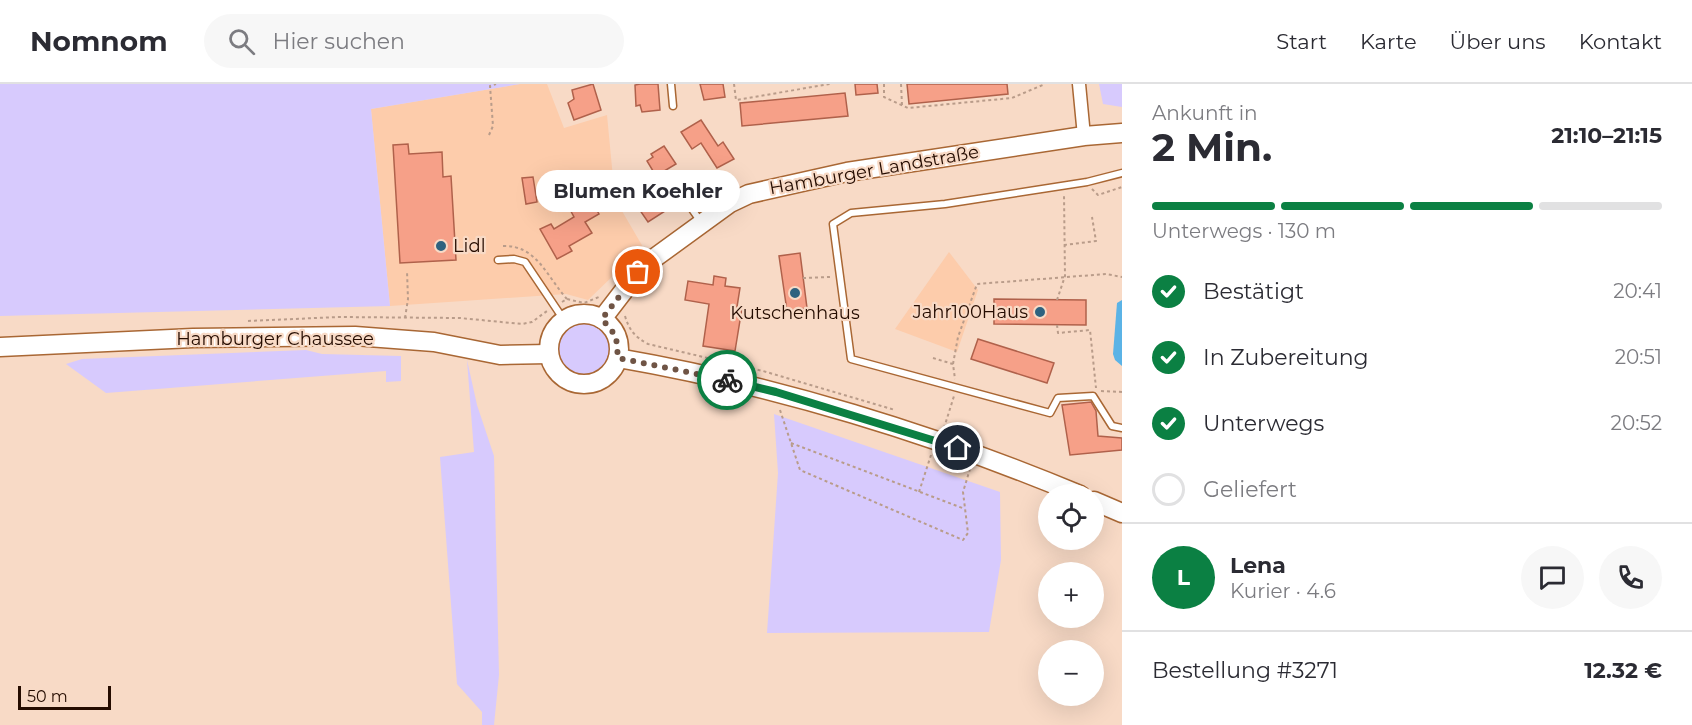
<!DOCTYPE html>
<html lang="de">
<meta charset="utf-8">
<style>
body{margin:0;font-family:Montserrat,sans-serif;background:#f7f7f7;color:#2b2b33;height:100vh;display:flex;flex-direction:column;font-size:22px;white-space:nowrap}
*{box-sizing:border-box;margin:0}
p{font-size:20px;color:#7c7c81}
.icon{flex:none;width:33px;height:33px;fill:none;stroke:currentColor;stroke-width:2;stroke-linecap:round;stroke-linejoin:round}
.map{position:relative;flex:1;overflow:hidden}
.details{display:flex;flex-direction:column;background:#fff;width:570px}
.details>*{flex:none}
.controls{position:absolute;left:1038px;top:400px;display:grid;gap:12px}
.controls a{display:grid;place-items:center;width:66px;height:66px;border-radius:50%;background:#fff;box-shadow:0 6px 24px #0002;font-size:30px}
.scale{position:absolute;left:18px;bottom:15px;width:93px;box-sizing:border-box;padding-left:6px;border:3px solid #250c00;border-top:0;font-size:16px;line-height:21px;white-space:nowrap;color:#250c00;-webkit-text-stroke:4px #f8dac6;paint-order:stroke}
.pin{position:absolute;display:grid;place-items:center;width:51px;height:51px;color:#fff;margin:-26px;border:3px solid #fff;border-radius:50%;box-shadow:0 2px 6px #0007}
.courier{position:absolute;display:grid;place-items:center;width:60px;height:60px;margin:-30px;border:4px solid #0b8043;border-radius:50%;background:#fff;color:#222;box-shadow:0 2px 8px #0007}
.bubble{position:absolute;height:42px;border-radius:21px;background:#fff;box-shadow:0 6px 24px #0002;font-size:20px;font-weight:700;line-height:42px;text-align:center}
.summary em{font-style:normal;font-weight:700}
.summary div{display:flex;flex-direction:column-reverse}
.summary{display:flex;align-items:center;justify-content:space-between;height:102px;padding:0 30px}
h1{font-size:39px;font-weight:700;line-height:45px}
.bar{display:grid;grid-template-columns:repeat(4,1fr);gap:9px 6px;align-content:center;height:72px;padding:0 30px}
.bar i{height:8px;border-radius:4px;background:#e1e1e2}
.bar .current{background:#0b8043}
.bar p{grid-column:span 4}
.line{display:flex;align-items:center;gap:15px;padding:0 30px;border-top:2px solid #e1e1e2}
.line div{flex:1}
.round{display:grid;place-items:center;flex:none;width:63px;height:63px;border-radius:32px;background:#f7f7f7}
ol{padding:0 30px;list-style:none}
li{display:flex;align-items:center;gap:18px;height:66px}
li p{margin-inline-start:auto}
li .icon{padding:6px;border-radius:50%;background:#0b8043;color:#fff;stroke-width:4}
li:last-child{color:#7c7c81}
li i{width:33px;height:33px;border:3px solid #e1e1e2;border-radius:50%}
header{display:flex;align-items:center;gap:36px;box-sizing:border-box;height:84px;padding:0 30px;background:#fff;border-bottom:2px solid #e1e1e2}
header strong{font-size:28px}
nav{display:flex;gap:33px;margin-inline-start:auto;font-size:21px}
.search{width:420px;height:54px;background:#f7f7f7;display:flex;align-items:center;gap:15px;box-sizing:border-box;padding:0 21px;border-radius:33px;color:#7c7c81;font-size:22px}
main{display:flex;flex:1;min-height:0}
.map>svg:first-child{display:block}
.built{fill:#fdccab}
.green{fill:#d7cafd}
.water{fill:#5bb3e6}
.building{fill:#f6a088;stroke:#b0614b;stroke-width:1.5}
.lines{fill:none;stroke-linecap:round;stroke-linejoin:round}
.lane-casing{stroke:#a96734;stroke-width:9}
.street-casing{stroke:#a96734;stroke-width:15}
.secondary-casing{stroke:#a96734;stroke-width:21}
.path{stroke:#b99c8a;stroke-width:2;stroke-dasharray:3 3;stroke-linecap:butt}
.lane{stroke:#fff;stroke-width:6}
.street{stroke:#fff;stroke-width:12}
.secondary{stroke:#fff;stroke-width:18}
.done{stroke:#6f5445;stroke-width:6;stroke-dasharray:0 10.8}
.route{stroke:#0b8043;stroke-width:8}
.poi-dot{fill:#2f627f;stroke:#f8dac6;stroke-width:2}
.labels{text-anchor:middle;stroke-width:4.5;stroke-linejoin:round;paint-order:stroke}
.street-label{font-size:18px;fill:#250c00;stroke:#f8dac6}
.poi-label{font-size:18px;fill:#250c00;stroke:#f8dac6;text-anchor:start}
</style>
<header>
<strong>Nomnom</strong>
<div class="search"><svg class="icon" aria-label="search" viewBox="0 0 24 24"><circle cx="10" cy="10" r="6"/><path d="M15 15l6 6"/></svg>Hier suchen</div>
<nav><a>Start</a><a>Karte</a><a>Über uns</a><a>Kontakt</a></nav>
</header>
<main>
<div class="map">
<svg width="1122" height="641" viewBox="0 0 1122 641">
<rect width="100%" height="100%" fill="#f8dac6"/>
<g class="built">
<polygon points="520,0 547,0 564,44 607,31 615,115 643,163 588,216 566,210 390,222 371,25"/>
<polygon points="949,168 978,206 957,268 895,245"/>
</g>
<g class="green">
<polygon points="0,0 520,0 371,25 390,222 0,232"/>
<polygon points="1099,0 1122,0 1122,23 1103,20"/>
<circle cx="583" cy="266" r="27"/>
<polygon points="306,266 322,270 401,272 401,297 386,298 386,287 106,309 66,280 82,275"/>
<polygon points="467,276 477,321 494,372 499,591 494,641 482,641 482,628 457,600 440,373 474,368"/>
<polygon points="774,330 1000,408 1001,476 989,548 767,549 778,389"/>
</g>
<polygon class="water" points="1122,216 1122,282 1115,276 1113,270 1117,219"/>
<g class="building">
<polygon points="593,0 601,26 574,36 568,19 574,15 572,6"/>
<polygon points="640,0 658,0 660,26 642,28 640,21 636,22 635,1"/>
<polygon points="700,0 723,0 725,13 704,16"/>
<polygon points="855,0 877,0 878,9 856,11"/>
<polygon points="907,0 1007,0 1008,10 909,20"/>
<polygon points="845,9 848,32 742,42 740,19"/>
<polygon points="701,36 718,62 723,58 734,75 717,84 701,59 692,65 681,48"/>
<polygon points="408,60 409,70 442,68 443,93 451,92 456,176 400,179 393,61"/>
<polygon points="664,62 676,80 656,92 647,77 653,73 651,70"/>
<polygon points="533,93 537,118 526,120 522,94"/>
<polygon points="666,104 676,120 648,138 637,122"/>
<polygon points="587,109 599,130 585,138 592,149 569,162 572,167 557,175 540,145 551,140 554,145 574,133 567,120"/>
<polygon points="800,169 807,224 787,227 779,172"/>
<polygon points="714,192 726,194 725,202 740,204 737,223 742,224 735,267 703,262 709,220 685,216 688,197 713,201"/>
<polygon points="994,215 1086,216 1086,241 994,240"/>
<polygon points="978,255 1054,279 1047,299 971,275"/>
<polygon points="1091,318 1096,327 1098,352 1122,354 1122,366 1070,371 1062,321"/>
</g>
<g class="lines">
<g class="lane-casing">
<g id="lane">
<polyline points="671,0 673,22"/>
<polyline points="1122,89 1087,98 945,120 851,129 833,140 851,275 1050,329 1058,314 1093,312 1112,342 1122,344"/>
<polyline points="675,101 701,138"/>
<polyline points="498,176 514,175 525,178 564,236"/>
</g>
</g>
<g class="street-casing">
<polyline id="street" points="1079,0 1084,52"/>
</g>
<g class="secondary-casing">
<g id="secondary">
<circle cx="584" cy="265" r="35"/>
<polyline points="602,235 642,183 730,119 749,110 847,88 1084,52 1122,49"/>
<polyline points="0,263 193,254 355,252 434,258 500,271 549,270"/>
<path d="M618,274C774,301 934,350 1080,411"/>
<polyline points="1094,417 1122,429"/>
</g>
</g>
<g class="path">
<polyline points="734,0 736,16 830,0"/>
<polyline points="884,0 884,13 908,24 1012,14 1045,0"/>
<polyline points="901,0 902,21"/>
<polyline points="489,51 493,42 490,2 496,0"/>
<polyline points="1092,105 1098,111 1122,103"/>
<polyline points="1064,161 1096,157 1092,133"/>
<path d="M503,162C537,161 547,193 567,215"/>
<polyline points="803,194 830,193"/>
<polyline points="1057,216 1065,192 1064,111"/>
<polyline points="562,218 567,215 584,219 599,213"/>
<path d="M625,232C629,246 635,253 648,260L763,287L895,326"/>
<polyline points="405,234 408,215 407,187"/>
<polyline points="248,237 339,233 460,234 522,240 532,238 547,227"/>
<polyline points="1057,241 1058,249 1090,246 1096,304"/>
<polyline points="933,274 953,280 955,295"/>
<polyline points="953,280 958,253 977,200 1106,190 1122,193"/>
<polyline points="1101,307 1122,308"/>
<polyline points="780,326 800,386 963,456 968,449 963,408 970,385"/>
<polyline points="944,344 954,312"/>
<polyline points="791,359 965,425"/>
<polyline points="919,408 931,371"/>
</g>
<use href="#lane" class="lane"/>
<use href="#street" class="street"/>
<use href="#secondary" class="secondary"/>
</g>
<g class="lines">
<polyline class="done" points="638,188 602,235 616,252 618,274 727,296"/>
<polyline class="route" points="727,296 776,308 958,364"/>
</g>
<g class="poi-dot">
<circle cx="441" cy="162" r="6"/>
<circle cx="795" cy="209" r="6"/>
<circle cx="1040" cy="228" r="6"/>
</g>
<g class="labels">
<g class="street-label">
<text transform="translate(874 86) rotate(-10)" y="6">Hamburger Landstraße</text>
<text x="275" y="261">Hamburger Chaussee</text>
</g>
<g class="poi-label">
<text x="453" y="168">Lidl</text>
<text x="1028" y="234" text-anchor="end">Jahr100Haus</text>
<text x="795" y="235" text-anchor="middle">Kutschenhaus</text>
</g>
</g>
</svg>
<div class="controls">
<a><svg class="icon" aria-label="locate" viewBox="0 0 24 24"><circle cx="12" cy="12" r="6"/><path d="M12 2v4M12 18v4M2 12h4M18 12h4"/></svg></a>
<a>+</a>
<a>−</a>
</div>
<div class="scale">50 m</div>
<div class="pin" style="left:638px;top:188px;background:#ea580c"><svg class="icon" aria-label="bag" viewBox="0 0 24 24"><path d="M5 8h14l-1 12H6zM9 8a3 3 0 0 1 6 0"/></svg></div>
<div class="pin" style="left:958px;top:364px;background:#1f2937"><svg class="icon" aria-label="home" viewBox="0 0 24 24"><path d="M3 11l9-7 9 7M6 9v11h12V9"/></svg></div>
<div class="courier" style="left:727px;top:296px"><svg class="icon" aria-label="bike" viewBox="0 0 24 24"><circle cx="6" cy="16" r="4"/><circle cx="18" cy="16" r="4"/><path d="M6 16l4-8h5l3 8M10 8l3 8H6M13 5h3"/></svg></div>
<div class="bubble" style="left:536px;top:86px;width:204px">Blumen Koehler</div>
</div>
<section class="details">
<div class="summary"><div><h1>2 Min.</h1><p>Ankunft in</p></div><em>21:10–21:15</em></div>
<div class="bar"><i class="current"></i><i class="current"></i><i class="current"></i><i></i><p>Unterwegs · 130 m</p></div>
<ol>
<li><svg class="icon" aria-label="check" viewBox="0 0 24 24"><path d="M5 12l5 5 9-10"/></svg>Bestätigt<p>20:41</p></li>
<li><svg class="icon" aria-label="check" viewBox="0 0 24 24"><path d="M5 12l5 5 9-10"/></svg>In Zubereitung<p>20:51</p></li>
<li><svg class="icon" aria-label="check" viewBox="0 0 24 24"><path d="M5 12l5 5 9-10"/></svg>Unterwegs<p>20:52</p></li>
<li><i></i>Geliefert</li>
</ol>
<div class="line" style="height:108px"><b class="round" style="background:#0b8043;color:#fff">L</b><div><b>Lena</b><p>Kurier · 4.6</p></div><a class="round"><svg class="icon" aria-label="chat" viewBox="0 0 24 24"><path d="M4 5h16v11H9l-5 4z"/></svg></a><a class="round"><svg class="icon" aria-label="phone" viewBox="0 0 24 24"><path d="M5 4h4l2 5-3 2q2 4 5 5l2-3 5 2v4C11 20 4 13 5 4z"/></svg></a></div>
<div class="line" style="height:78px"><div>Bestellung #3271</div><b>12.32 €</b></div>
</section>
</main>
